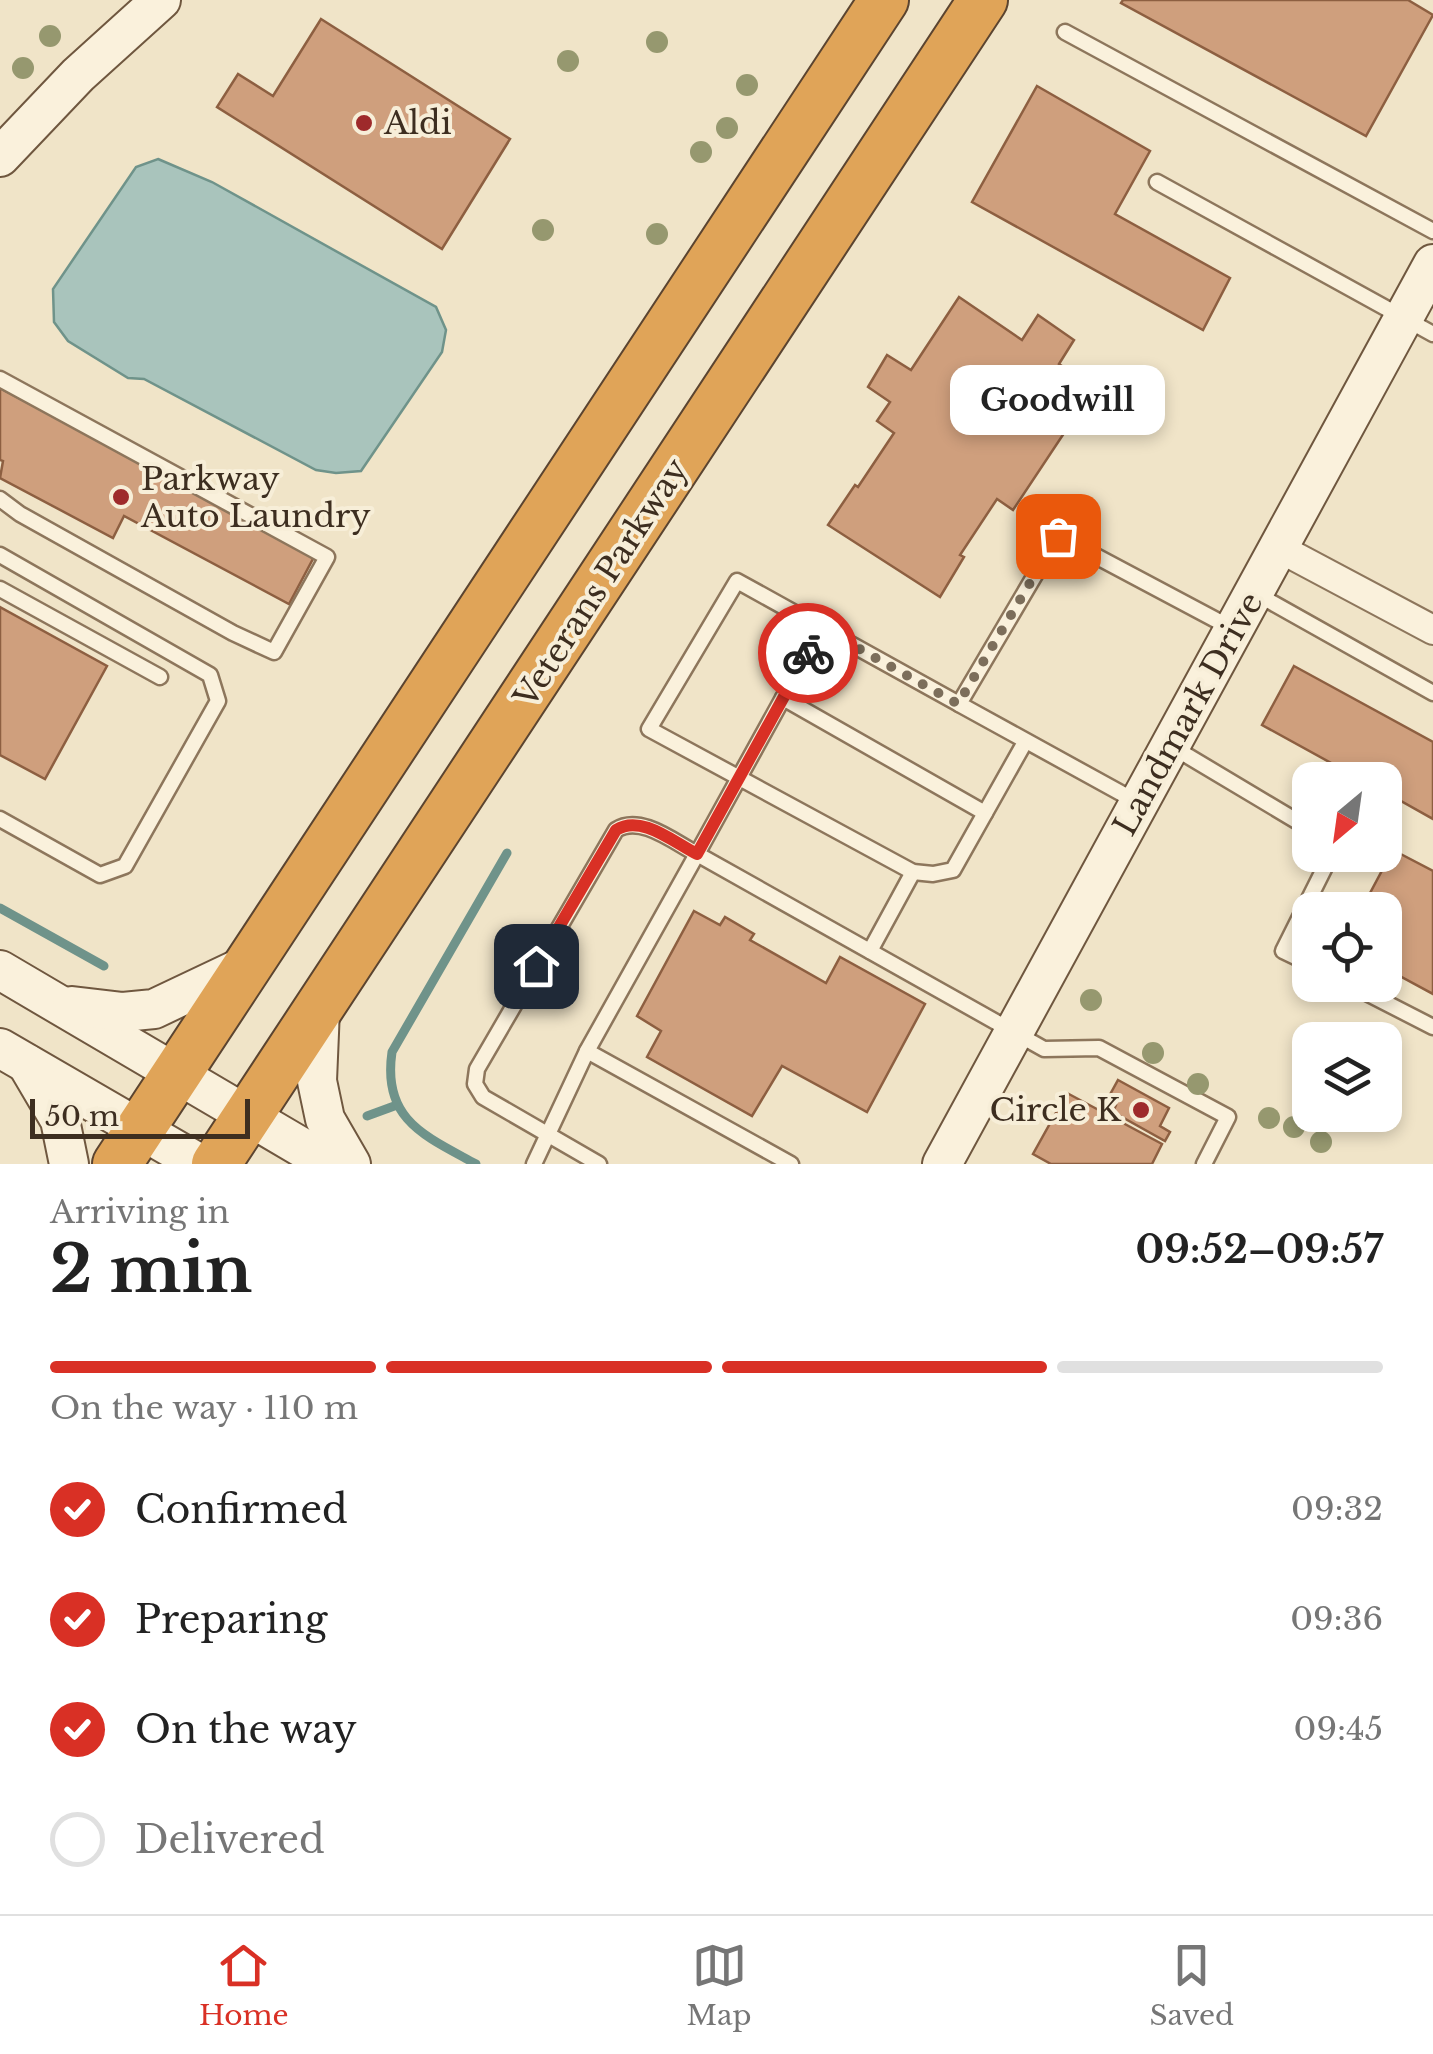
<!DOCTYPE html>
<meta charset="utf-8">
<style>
body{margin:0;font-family:"Libre Baskerville",serif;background:#f2f2f2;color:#222;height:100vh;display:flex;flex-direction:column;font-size:38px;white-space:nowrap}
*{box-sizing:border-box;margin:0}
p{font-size:32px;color:#767676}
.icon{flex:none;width:55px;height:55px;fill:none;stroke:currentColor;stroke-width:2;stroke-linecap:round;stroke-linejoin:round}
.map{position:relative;height:1164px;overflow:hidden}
.side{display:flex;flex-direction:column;background:#fff;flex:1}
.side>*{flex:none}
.needle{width:65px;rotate:209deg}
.fabs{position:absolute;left:1292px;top:762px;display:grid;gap:20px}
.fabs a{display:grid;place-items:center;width:110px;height:110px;border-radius:20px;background:#fff;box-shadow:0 5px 15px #0003;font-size:50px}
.scale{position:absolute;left:30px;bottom:25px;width:220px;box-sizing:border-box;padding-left:10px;border:5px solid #3d2e20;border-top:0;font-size:28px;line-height:35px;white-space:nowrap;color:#3d2e20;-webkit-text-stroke:8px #f7eed8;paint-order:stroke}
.pin{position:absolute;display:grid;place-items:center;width:85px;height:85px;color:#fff;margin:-42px;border-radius:20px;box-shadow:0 5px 15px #0006}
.courier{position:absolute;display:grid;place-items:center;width:100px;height:100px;margin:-50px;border:8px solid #d93025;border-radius:50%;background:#fff;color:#222;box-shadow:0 2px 12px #0007}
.bubble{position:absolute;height:70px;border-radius:20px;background:#fff;box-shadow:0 5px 15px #0003;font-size:32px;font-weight:700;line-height:70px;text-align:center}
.head em{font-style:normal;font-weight:700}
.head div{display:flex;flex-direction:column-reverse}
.head{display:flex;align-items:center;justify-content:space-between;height:170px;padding:0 50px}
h1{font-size:65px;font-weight:700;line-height:75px}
.bar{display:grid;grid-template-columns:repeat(4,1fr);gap:15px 10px;align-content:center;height:120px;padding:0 50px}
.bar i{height:12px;border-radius:8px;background:#e0e0e0}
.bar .selected{background:#d93025}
.bar p{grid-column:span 4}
ol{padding:0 50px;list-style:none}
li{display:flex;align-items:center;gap:30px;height:110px}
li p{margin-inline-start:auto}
li .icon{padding:10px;border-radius:50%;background:#d93025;color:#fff;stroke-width:4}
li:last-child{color:#767676}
li i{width:55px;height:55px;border:5px solid #e0e0e0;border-radius:50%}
.dock{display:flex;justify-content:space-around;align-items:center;height:140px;border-top:2px solid #e0e0e0;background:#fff;font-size:28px;color:#767676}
.dock a{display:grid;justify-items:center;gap:5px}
.dock .selected{color:#d93025}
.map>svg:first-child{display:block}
.water{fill:#a9c4bc;stroke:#6f938a;stroke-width:2.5}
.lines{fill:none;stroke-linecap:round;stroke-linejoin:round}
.stream{stroke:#6f938a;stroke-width:9}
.building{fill:#cf9f7d;stroke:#8d5f41;stroke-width:2.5}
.lane-casing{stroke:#8d765c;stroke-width:19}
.street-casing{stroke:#8d765c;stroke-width:32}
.secondary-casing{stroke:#6f573f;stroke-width:42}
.highway-casing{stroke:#5b4430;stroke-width:52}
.lane{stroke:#faf1dc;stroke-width:14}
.street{stroke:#faf1dc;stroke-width:28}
.secondary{stroke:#faf1dc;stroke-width:38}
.highway{stroke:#e0a458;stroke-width:48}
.tree{fill:#96986f}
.done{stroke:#7c6e5b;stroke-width:10;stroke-dasharray:0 18}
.route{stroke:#d93025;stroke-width:12}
.poi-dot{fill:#9e2a2b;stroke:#f7eed8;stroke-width:4}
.labels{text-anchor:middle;stroke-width:8;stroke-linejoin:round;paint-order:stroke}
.poi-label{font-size:32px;fill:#3d2e20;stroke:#f7eed8;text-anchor:start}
.street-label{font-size:32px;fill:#3d2e20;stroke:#f7eed8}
</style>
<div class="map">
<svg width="1433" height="1164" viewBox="0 0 1433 1164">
<rect width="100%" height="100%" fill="#f0e4c8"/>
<polygon class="water" points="158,159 212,182 436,307 446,330 442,352 361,471 336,473 316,470 144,379 128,378 68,341 54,322 53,289 136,167"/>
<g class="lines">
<g class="stream">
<polyline points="0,908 104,966"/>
<polyline points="367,1116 397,1105"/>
<path d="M476,1164C425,1136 382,1120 392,1052L507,853"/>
</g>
</g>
<g class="building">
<polygon points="1123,0 1408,0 1433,15 1366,136 1121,3"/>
<polygon points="321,19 510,139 442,249 217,107 238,74 273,96"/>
<polygon points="1037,86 1150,151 1115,214 1230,278 1203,330 972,202"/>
<polygon points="959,297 1022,340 1038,315 1074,340 1059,364 1094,388 1013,510 997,499 960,555 964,557 940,597 828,525 855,485 858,487 894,433 877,421 890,402 868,387 887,355 911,370"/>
<polygon points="0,388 315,555 289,604 124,516 113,538 0,478 3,461 0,460"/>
<polygon points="0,607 107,666 45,779 0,755"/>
<polygon points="1294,666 1433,742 1433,819 1385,792 1385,780 1362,780 1262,725"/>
<polygon points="1393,850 1433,871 1433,994 1385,968 1385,910 1361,910"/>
<polygon points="694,911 720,925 725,917 754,934 750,940 826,983 840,957 925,1004 867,1112 782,1066 752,1116 647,1057 661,1031 637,1016"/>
<polygon points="1118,1080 1169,1108 1160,1126 1170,1132 1165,1141 1113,1112 1116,1105 1107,1100"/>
<polygon points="1067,1093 1162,1144 1152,1164 1051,1164 1033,1154"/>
</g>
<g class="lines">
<g class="lane-casing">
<g id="lane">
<polyline points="1065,32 1433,231"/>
<polyline points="1157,182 1433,334"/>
<polyline points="0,379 327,557 274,652 233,633 20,514 0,499"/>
<polyline points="0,555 210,675 218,701 125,866 100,875 0,819"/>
<polyline points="0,589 160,677"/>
<polyline points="1255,593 1433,693"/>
<polyline points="783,698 822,628"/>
<polyline points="959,704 737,581 649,729 913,872 933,874 953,870 1025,742"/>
<polyline points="1171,746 1310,829"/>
<polyline points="1139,803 959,704 1058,536 1233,629"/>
<polyline points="870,951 913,872"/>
<polyline points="1310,964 1283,951 1331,855"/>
<polyline points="1351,985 1433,1027"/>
<polyline points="534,1164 587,1051"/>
<path d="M599,1164L483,1097L475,1084L477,1069L616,830C640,814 674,842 697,854L783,698L985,813"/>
<polyline points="791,1164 587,1051 697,854 1044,1049 1099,1048 1228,1117 1204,1164"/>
</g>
</g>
<g class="street-casing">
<polyline id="street" points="1279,548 1433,630"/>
</g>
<g class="secondary-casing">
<g id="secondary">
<polyline points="0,157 78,75 161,0"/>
<polyline points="0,970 330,1164"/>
<polyline points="72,1006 123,1012 154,1009 249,964"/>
<polyline points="320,1009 317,1081 325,1119 351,1164"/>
<polyline points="0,1048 200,1164"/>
<polyline points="27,1064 60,1120 69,1164"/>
<polyline points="942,1164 1433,264"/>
</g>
</g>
<g class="highway-casing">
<g id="highway">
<polyline points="117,1164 884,0"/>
<polyline points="216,1164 983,0"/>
</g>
</g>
<use href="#lane" class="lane"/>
<use href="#street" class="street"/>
<use href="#secondary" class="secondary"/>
<use href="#highway" class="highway"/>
</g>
<g class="tree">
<circle cx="50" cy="36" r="11"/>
<circle cx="657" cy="42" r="11"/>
<circle cx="568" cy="61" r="11"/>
<circle cx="23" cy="68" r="11"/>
<circle cx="747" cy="85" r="11"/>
<circle cx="727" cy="128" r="11"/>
<circle cx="701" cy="152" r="11"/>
<circle cx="543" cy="230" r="11"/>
<circle cx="657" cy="234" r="11"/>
<circle cx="1091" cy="1000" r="11"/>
<circle cx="1153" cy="1053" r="11"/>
<circle cx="1198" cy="1084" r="11"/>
<circle cx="1269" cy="1118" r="11"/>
<circle cx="1294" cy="1127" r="11"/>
<circle cx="1321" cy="1142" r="11"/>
</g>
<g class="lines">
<polyline class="done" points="808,653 822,628 958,704 1058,536"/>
<path class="route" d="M536,966L616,830C641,814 673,842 697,854L808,653"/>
</g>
<g class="poi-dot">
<circle cx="364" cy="123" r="10"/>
<circle cx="121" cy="497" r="10"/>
<circle cx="1141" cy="1110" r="10"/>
</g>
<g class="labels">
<g class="poi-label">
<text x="384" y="134">Aldi</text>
<text x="141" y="490">Parkway<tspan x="141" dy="37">Auto Laundry</tspan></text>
<text x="1121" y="1121" text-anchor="end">Circle K</text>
</g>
<g class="street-label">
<text transform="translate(601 583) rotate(-57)" y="11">Veterans Parkway</text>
<text transform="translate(1188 714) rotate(-61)" y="11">Landmark Drive</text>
</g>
</g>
</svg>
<div class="fabs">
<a><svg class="needle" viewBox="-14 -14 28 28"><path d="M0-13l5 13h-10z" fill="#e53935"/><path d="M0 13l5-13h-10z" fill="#767676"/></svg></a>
<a><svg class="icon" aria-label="locate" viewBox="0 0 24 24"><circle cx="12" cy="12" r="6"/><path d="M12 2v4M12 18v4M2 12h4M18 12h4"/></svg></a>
<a><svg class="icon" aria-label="layers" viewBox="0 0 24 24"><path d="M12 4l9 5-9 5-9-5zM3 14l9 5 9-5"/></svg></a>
</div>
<div class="scale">50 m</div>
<div class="pin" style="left:1058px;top:536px;background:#ea580c"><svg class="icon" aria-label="bag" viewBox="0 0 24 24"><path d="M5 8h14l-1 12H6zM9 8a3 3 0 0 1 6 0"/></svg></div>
<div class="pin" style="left:536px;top:966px;background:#1f2937"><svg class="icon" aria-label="home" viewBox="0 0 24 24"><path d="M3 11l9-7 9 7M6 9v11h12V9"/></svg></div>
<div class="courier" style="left:808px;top:653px"><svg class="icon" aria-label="bike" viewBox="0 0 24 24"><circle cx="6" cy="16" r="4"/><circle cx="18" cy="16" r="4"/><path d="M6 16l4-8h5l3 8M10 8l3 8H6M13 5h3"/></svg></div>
<div class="bubble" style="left:950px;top:365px;width:215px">Goodwill</div>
</div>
<section class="side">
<div class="head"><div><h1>2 min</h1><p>Arriving in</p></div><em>09:52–09:57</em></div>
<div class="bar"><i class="selected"></i><i class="selected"></i><i class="selected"></i><i></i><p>On the way · 110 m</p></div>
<ol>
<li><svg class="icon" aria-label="check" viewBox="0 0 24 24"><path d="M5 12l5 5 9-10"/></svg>Confirmed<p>09:32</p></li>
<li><svg class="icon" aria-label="check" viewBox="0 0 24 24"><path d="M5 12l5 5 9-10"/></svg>Preparing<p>09:36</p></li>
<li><svg class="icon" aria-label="check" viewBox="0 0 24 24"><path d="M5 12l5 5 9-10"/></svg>On the way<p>09:45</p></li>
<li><i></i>Delivered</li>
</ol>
</section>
<nav class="dock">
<a class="selected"><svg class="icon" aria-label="home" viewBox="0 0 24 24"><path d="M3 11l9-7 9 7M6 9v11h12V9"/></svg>Home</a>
<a><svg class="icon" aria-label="map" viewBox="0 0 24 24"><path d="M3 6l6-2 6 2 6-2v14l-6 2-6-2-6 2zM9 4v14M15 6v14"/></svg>Map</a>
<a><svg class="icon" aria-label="saved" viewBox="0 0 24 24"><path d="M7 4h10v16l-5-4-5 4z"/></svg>Saved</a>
</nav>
